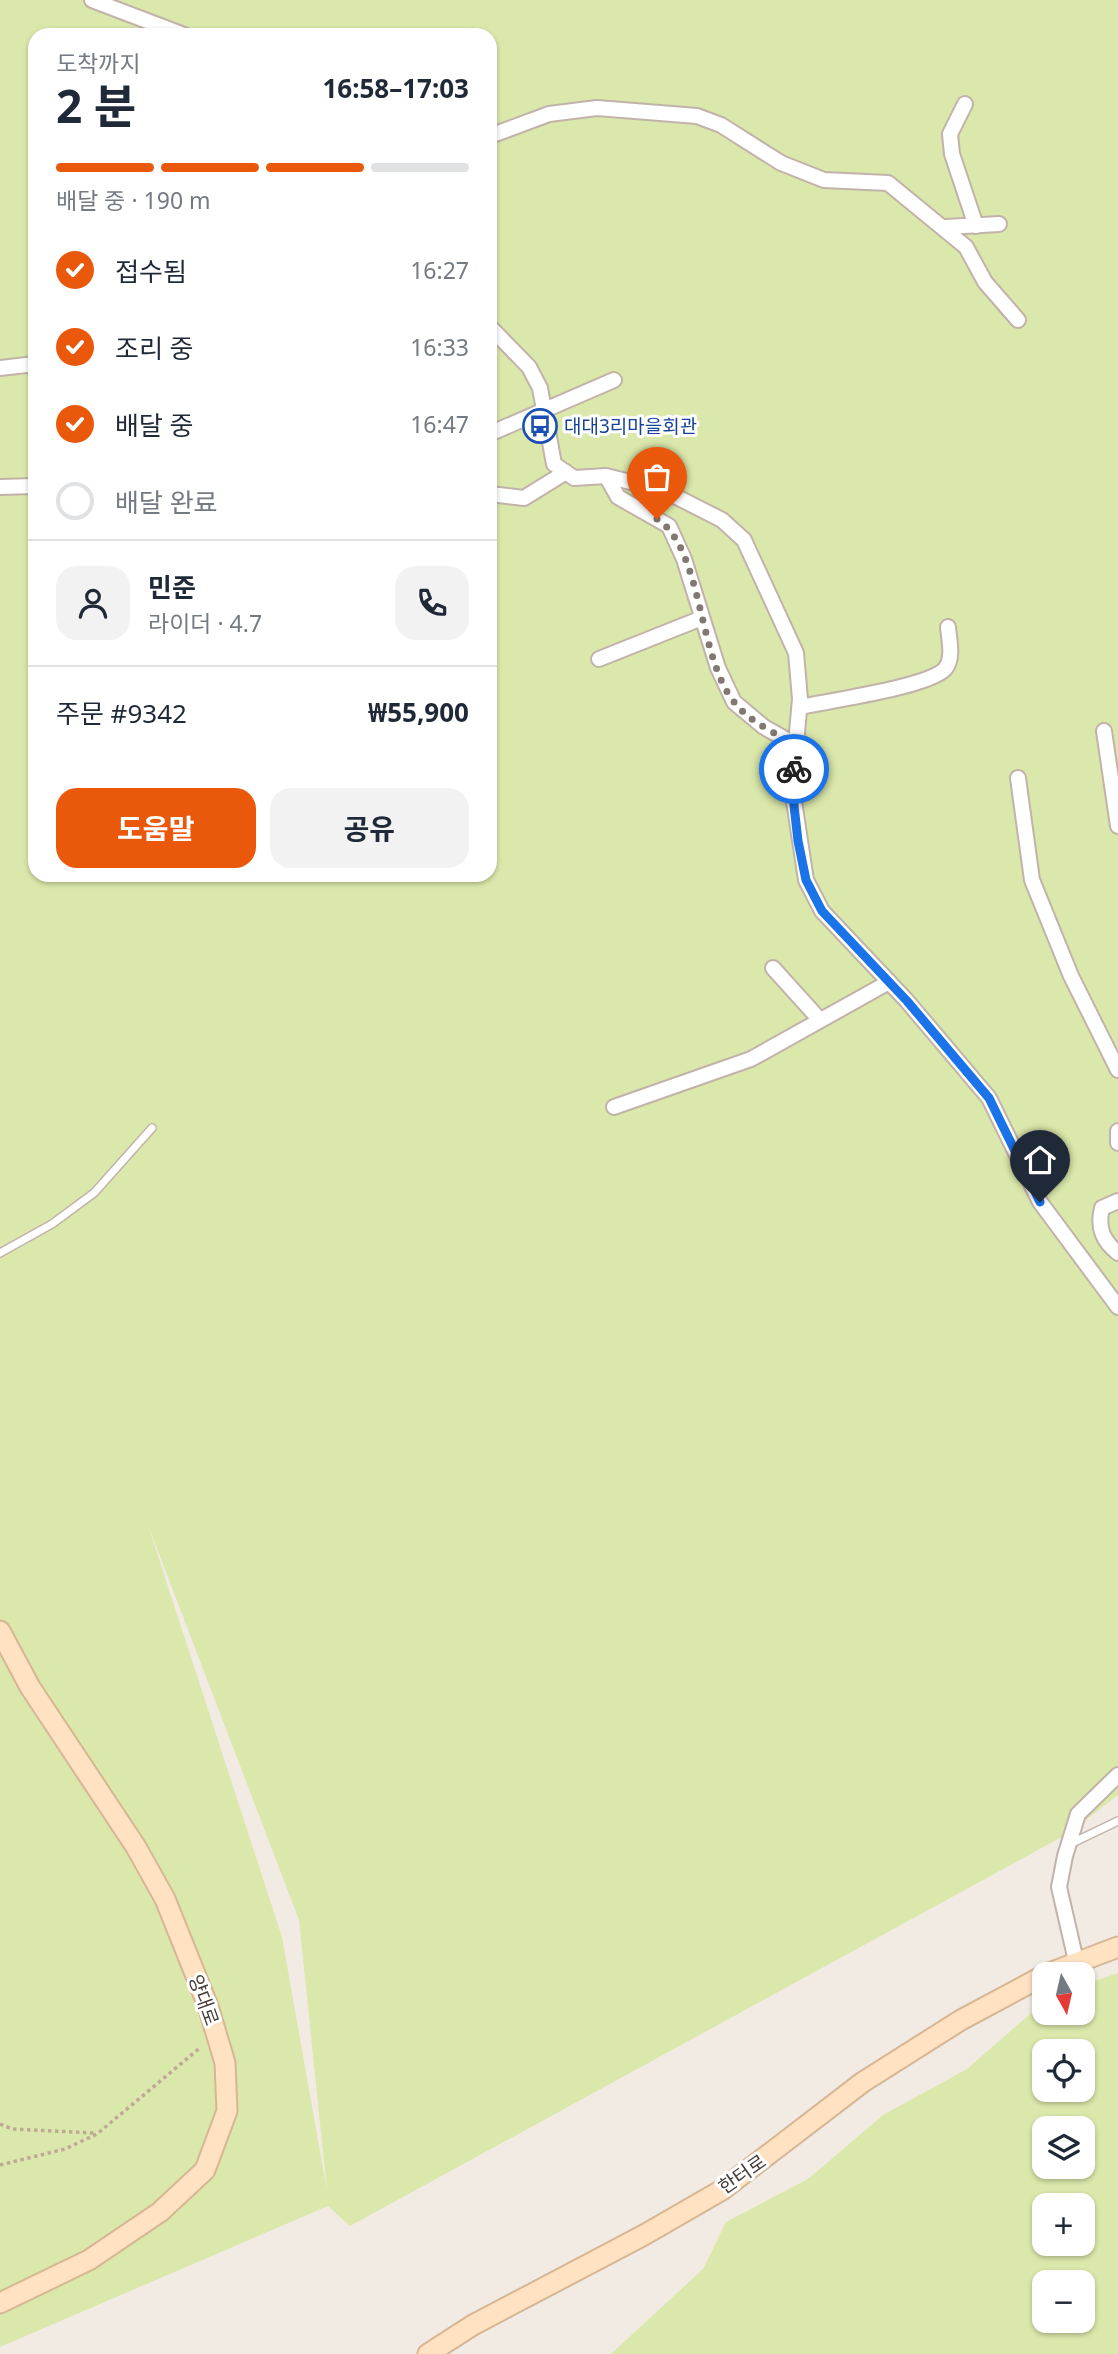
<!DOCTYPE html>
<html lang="ko">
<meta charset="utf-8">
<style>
body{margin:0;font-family:"Noto Sans","Noto Sans KR",sans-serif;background:#f2f2f3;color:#1f2937;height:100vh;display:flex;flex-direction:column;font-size:26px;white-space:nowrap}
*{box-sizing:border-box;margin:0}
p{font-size:23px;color:#747a83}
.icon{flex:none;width:38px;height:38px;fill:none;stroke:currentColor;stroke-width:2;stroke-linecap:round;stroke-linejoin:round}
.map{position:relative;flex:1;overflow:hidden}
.details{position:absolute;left:28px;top:28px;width:469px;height:854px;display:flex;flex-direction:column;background:#fff;border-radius:21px;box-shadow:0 2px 5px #0004}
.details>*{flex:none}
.needle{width:46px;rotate:172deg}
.controls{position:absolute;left:1032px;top:1962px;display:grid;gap:14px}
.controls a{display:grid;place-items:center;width:63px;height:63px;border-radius:14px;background:#fff;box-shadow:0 2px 5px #0004;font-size:35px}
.pin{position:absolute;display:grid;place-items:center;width:60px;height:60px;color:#fff;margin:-72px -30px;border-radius:50% 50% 50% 0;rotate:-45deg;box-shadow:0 0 7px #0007}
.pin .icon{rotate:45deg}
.courier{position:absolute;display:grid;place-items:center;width:70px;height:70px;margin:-35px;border:5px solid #1a73e8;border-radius:50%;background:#fff;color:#222;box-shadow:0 2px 9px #0007}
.summary em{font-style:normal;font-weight:700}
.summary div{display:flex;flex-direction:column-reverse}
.summary{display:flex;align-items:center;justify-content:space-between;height:119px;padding:0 28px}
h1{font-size:46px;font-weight:700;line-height:52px}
.bar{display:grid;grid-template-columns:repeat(4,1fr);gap:10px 7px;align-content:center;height:84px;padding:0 28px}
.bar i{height:9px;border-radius:5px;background:#e0e1e3}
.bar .active{background:#ea580c}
.bar p{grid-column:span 4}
.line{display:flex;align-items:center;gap:18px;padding:0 28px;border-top:2px solid #e0e1e3}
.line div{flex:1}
.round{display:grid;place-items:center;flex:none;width:74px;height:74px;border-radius:21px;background:#f2f2f3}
ol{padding:0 28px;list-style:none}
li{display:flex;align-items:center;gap:21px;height:77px}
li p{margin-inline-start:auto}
li .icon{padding:7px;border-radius:50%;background:#ea580c;color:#fff;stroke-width:4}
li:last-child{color:#747a83}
li i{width:38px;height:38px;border:4px solid #e0e1e3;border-radius:50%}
.primary-button{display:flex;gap:14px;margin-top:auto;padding:14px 28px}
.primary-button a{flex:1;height:80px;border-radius:21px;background:#ea580c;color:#fff;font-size:28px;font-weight:700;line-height:80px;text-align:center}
.primary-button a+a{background:#f2f2f3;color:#1f2937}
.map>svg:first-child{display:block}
.green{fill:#dbe8ab;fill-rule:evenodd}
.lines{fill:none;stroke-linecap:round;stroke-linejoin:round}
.lane-casing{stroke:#c1b3a9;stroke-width:10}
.street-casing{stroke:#c1b3a9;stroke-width:18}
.secondary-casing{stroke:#d7b694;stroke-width:23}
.path{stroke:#c0a897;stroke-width:3.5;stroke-dasharray:3.5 3.5;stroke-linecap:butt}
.lane{stroke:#fff;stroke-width:7}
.street{stroke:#fff;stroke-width:14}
.secondary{stroke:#ffe2c1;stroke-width:19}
.done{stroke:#827872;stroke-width:7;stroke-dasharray:0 12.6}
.route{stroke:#1a73e8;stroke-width:9}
.labels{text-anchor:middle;stroke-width:6;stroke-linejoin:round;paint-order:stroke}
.transit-label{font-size:19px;fill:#164399;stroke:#fff;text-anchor:start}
.street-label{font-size:19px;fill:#453a34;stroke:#fff}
</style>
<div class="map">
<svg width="1118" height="2354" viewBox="0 0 1118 2354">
<rect width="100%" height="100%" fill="#f2ebe4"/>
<g class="green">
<path d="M0,0H1118V1795L1069,1833L350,2226L328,2206L0,2347ZM35,35H490V875H35ZM148,1525L299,1920L327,2191L282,1937Z"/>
<path d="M1118,1973V2354H611L703,2269L726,2222L808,2179L883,2115L967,2069L1045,2001V2012H1083V1985ZM1045,2051H1083V2090H1045ZM1045,2128H1083V2166H1045ZM1045,2205H1083V2244H1045ZM1045,2282H1083V2320H1045Z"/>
</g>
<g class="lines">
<g class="lane-casing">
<g id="lane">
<polyline points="0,1253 52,1224 94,1193 152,1128"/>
<polyline points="1068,1845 1118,1821"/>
</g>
</g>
<g class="street-casing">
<g id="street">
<polyline points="92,0 184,35"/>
<polyline points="965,104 950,134 952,154 976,226"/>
<polyline points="490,136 549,114 597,108 697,116 721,125 781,163 824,180 888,183 966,247 985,282 1018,320"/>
<polyline points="946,227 999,224"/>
<polyline points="490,327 529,367 540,388 554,464 574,478 606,476 663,490 722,520 744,540 796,653 800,699 792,788 806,880 822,911 907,1001 989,1098 1040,1202 1118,1307"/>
<polyline points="0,368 35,364"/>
<polyline points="496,431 614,380"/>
<polyline points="606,476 618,497 669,526 684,559 718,668 734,702 764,727 796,745"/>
<polyline points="0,487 35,486"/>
<polyline points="490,494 524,498 566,472"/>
<polyline points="599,659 702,618"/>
<path d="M800,707C828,701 928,687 945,669C954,658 949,640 948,627"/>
<polyline points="1104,731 1118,826"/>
<polyline points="1018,778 1032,880 1071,976 1118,1070"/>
<polyline points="773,968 820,1020"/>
<polyline points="614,1107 751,1059 889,982"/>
<polyline points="1118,1131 1118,1143"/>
<path d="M1118,1201L1102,1208C1097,1228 1103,1241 1118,1253"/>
<polyline points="1076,1961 1059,1887 1065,1856 1078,1814 1118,1775"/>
</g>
</g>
<g class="secondary-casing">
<g id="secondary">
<polyline points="0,1631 30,1687 136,1847 165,1899 208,2006 225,2063 227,2111 205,2170 160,2212 89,2260 0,2303"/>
<polyline points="1047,1974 1118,1947"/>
<polyline points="428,2354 473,2325 644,2235 722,2190 863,2082 961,2020 1045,1975"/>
</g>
</g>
<g class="path">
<polyline points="0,2124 12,2129 95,2133"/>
<polyline points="0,2165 65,2149 97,2134 201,2047"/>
</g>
<use href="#lane" class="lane"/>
<use href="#street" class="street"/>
<use href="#secondary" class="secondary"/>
</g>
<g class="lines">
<path class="done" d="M657,519C703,548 698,660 735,703C750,722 775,733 796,745L794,769"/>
<polyline class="route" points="794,769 792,788 798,841 806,880 822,911 907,1001 989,1098 1040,1202"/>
</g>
<defs>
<g id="bus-ring" transform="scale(1.75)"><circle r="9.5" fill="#fff" stroke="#1a4fb4" stroke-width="1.5"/><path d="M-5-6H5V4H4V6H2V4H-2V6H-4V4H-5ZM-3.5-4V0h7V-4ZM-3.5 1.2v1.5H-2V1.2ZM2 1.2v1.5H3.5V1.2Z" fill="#1a4fb4"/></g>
</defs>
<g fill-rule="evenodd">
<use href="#bus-ring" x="540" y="426"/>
</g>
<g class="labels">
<g class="transit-label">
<text x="564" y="433">대대3리마을회관</text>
</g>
<g class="street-label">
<text transform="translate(204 2000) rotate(70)" y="7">양대로</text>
<text transform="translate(742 2174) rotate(-35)" y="7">한터로</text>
</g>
</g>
</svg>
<div class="controls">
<a><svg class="needle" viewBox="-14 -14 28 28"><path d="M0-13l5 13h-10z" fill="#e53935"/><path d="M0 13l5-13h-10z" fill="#747a83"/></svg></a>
<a><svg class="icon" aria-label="locate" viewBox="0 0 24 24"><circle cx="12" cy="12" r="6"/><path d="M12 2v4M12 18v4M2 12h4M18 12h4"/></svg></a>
<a><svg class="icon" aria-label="layers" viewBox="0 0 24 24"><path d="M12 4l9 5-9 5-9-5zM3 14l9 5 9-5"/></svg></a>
<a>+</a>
<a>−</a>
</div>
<div class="pin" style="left:657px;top:519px;background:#ea580c"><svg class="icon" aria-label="bag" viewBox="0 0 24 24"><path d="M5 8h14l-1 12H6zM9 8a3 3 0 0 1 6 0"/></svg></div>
<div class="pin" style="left:1040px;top:1202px;background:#1f2937"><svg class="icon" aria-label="home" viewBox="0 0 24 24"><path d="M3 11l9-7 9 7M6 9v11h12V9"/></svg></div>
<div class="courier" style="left:794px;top:769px"><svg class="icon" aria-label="bike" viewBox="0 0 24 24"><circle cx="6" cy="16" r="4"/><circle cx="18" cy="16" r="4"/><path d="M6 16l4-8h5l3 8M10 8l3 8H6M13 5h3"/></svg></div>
<section class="details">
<div class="summary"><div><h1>2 분</h1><p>도착까지</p></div><em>16:58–17:03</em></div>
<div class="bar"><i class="active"></i><i class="active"></i><i class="active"></i><i></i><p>배달 중 · 190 m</p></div>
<ol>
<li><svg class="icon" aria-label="check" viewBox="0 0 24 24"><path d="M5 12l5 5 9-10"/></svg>접수됨<p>16:27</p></li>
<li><svg class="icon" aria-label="check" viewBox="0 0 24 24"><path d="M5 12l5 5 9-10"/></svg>조리 중<p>16:33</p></li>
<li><svg class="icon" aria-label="check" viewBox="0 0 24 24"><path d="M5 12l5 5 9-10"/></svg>배달 중<p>16:47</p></li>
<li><i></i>배달 완료</li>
</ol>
<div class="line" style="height:126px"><a class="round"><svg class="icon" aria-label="person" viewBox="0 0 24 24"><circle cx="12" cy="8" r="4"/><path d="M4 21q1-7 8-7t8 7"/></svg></a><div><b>민준</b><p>라이더 · 4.7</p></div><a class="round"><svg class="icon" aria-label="phone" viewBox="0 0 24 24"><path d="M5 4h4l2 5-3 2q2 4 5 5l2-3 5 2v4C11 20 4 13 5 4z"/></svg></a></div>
<div class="line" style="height:91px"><div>주문 #9342</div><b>₩55,900</b></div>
<div class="primary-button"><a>도움말</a><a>공유</a></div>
</section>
</div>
